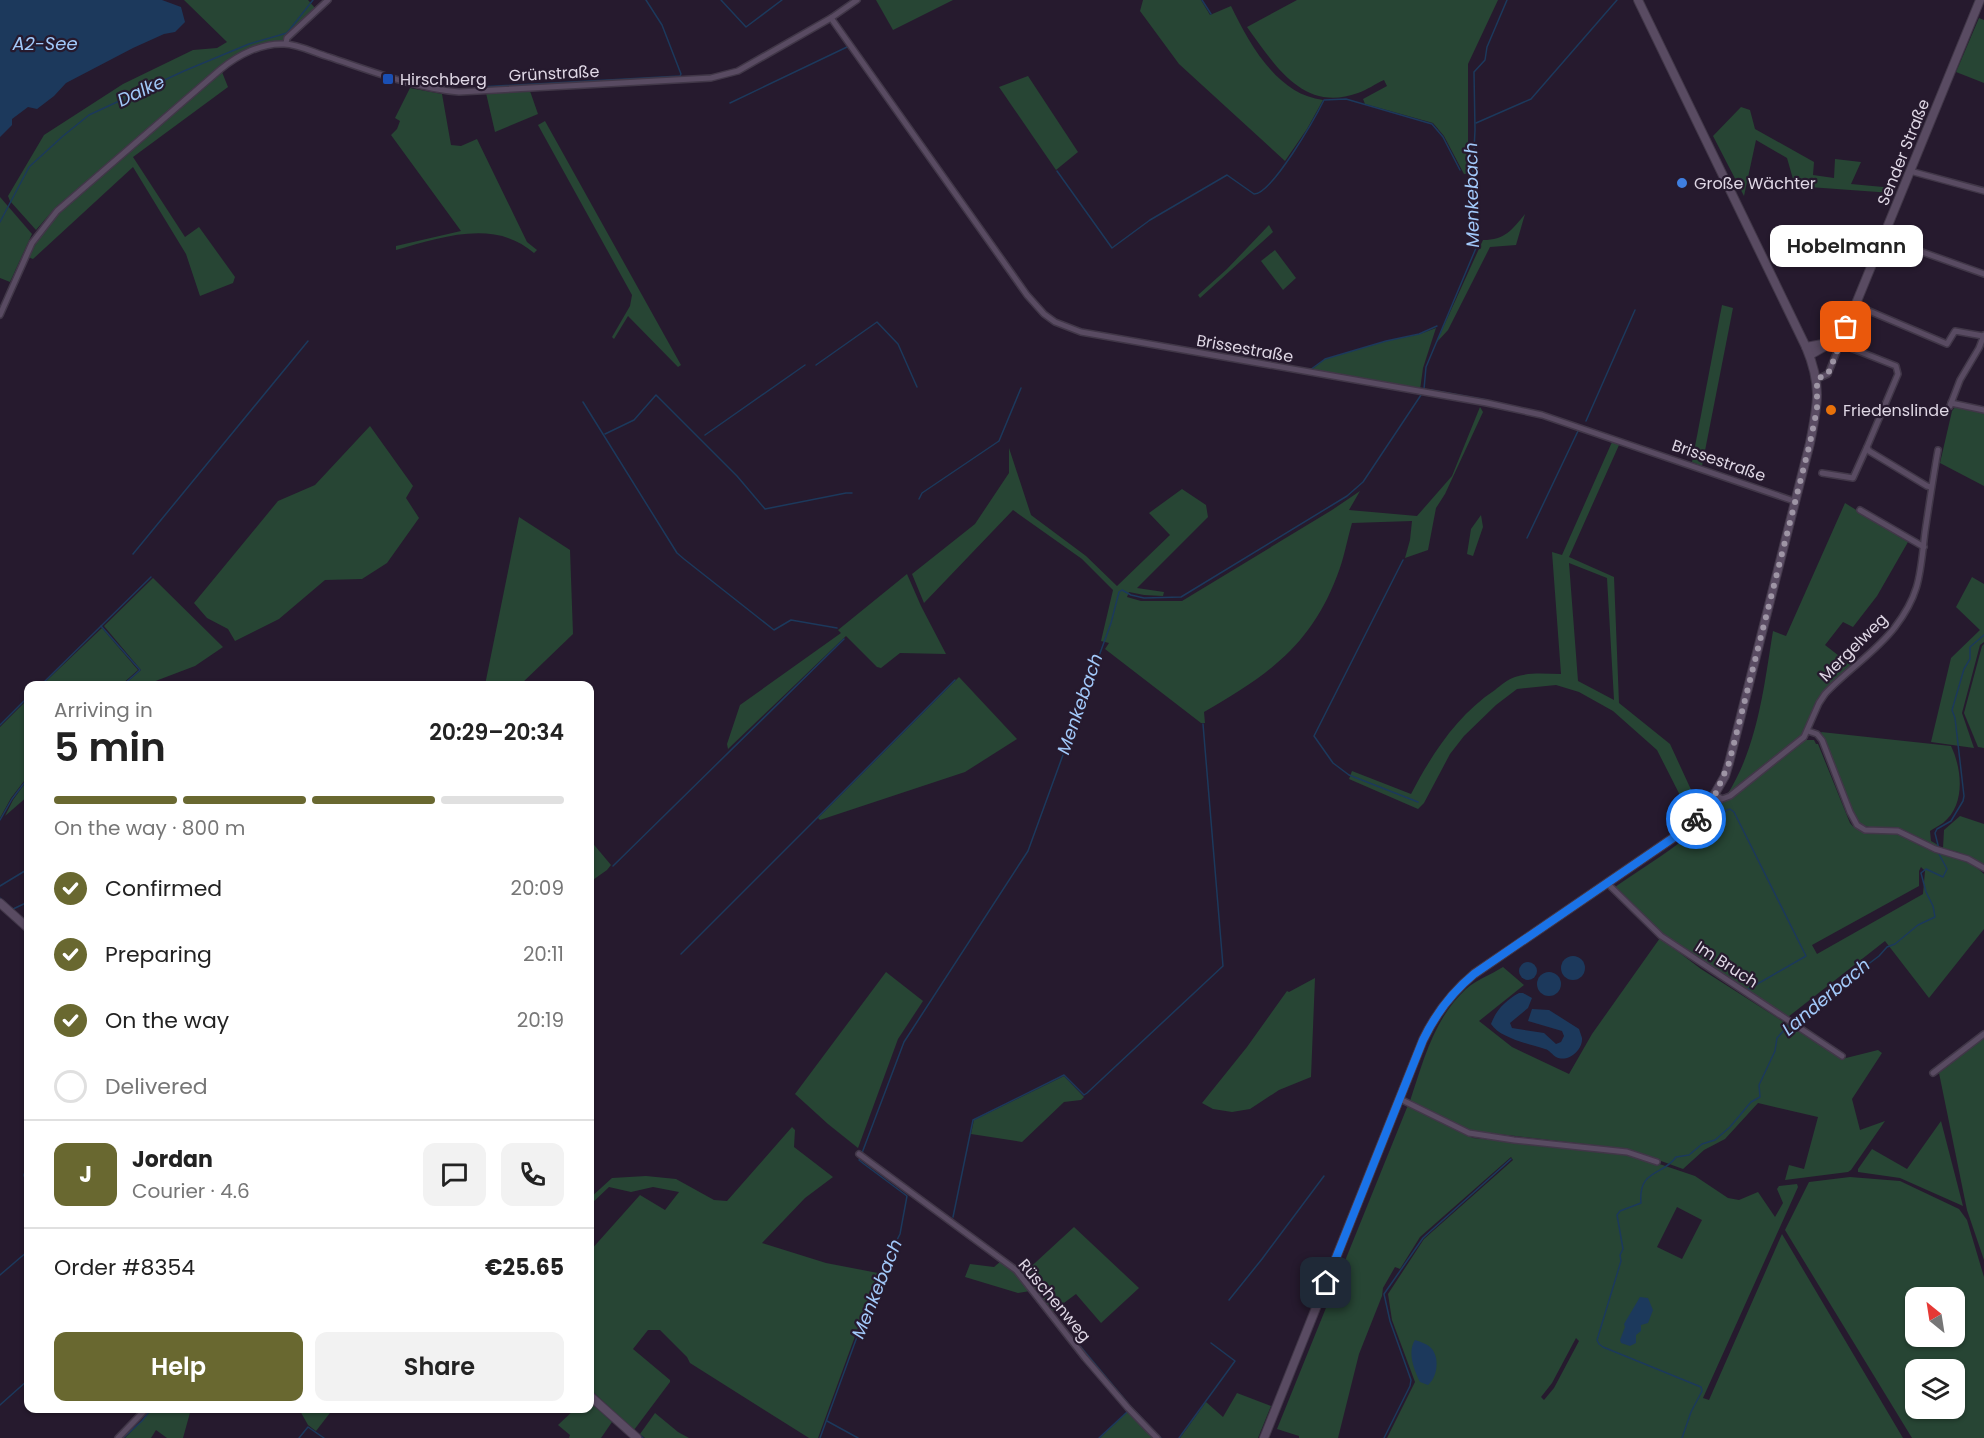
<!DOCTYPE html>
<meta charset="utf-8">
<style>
body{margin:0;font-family:Poppins,sans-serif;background:#f2f2f2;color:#222;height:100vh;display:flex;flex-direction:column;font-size:22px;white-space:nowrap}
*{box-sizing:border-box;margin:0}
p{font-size:20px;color:#767676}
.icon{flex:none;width:33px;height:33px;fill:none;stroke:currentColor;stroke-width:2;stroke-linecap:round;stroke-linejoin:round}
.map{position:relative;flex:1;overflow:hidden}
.drawer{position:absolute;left:24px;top:681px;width:570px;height:732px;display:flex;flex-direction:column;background:#fff;border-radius:12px;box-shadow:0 2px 4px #0004}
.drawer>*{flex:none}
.needle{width:39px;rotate:330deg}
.controls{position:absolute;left:1905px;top:1287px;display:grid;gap:12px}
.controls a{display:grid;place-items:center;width:60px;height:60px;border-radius:12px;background:#fff;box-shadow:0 2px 4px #0004;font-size:30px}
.pin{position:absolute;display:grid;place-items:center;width:51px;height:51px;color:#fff;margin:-26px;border-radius:12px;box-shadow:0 3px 9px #0006}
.courier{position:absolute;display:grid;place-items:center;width:60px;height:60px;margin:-30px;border:4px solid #1a73e8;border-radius:50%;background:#fff;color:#222;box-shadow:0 2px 8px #0007}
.bubble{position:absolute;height:42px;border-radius:12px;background:#fff;box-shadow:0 2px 4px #0004;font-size:20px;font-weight:600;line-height:42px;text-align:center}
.overview em{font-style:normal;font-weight:600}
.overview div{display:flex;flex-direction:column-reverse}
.overview{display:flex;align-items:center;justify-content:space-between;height:102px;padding:0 30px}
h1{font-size:39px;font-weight:600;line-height:45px}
.bar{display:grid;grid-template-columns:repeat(4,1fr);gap:9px 6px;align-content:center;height:72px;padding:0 30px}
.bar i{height:8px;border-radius:4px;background:#e0e0e0}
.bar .active{background:#696830}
.bar p{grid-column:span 4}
.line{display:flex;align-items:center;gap:15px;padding:0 30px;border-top:2px solid #e0e0e0}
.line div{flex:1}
.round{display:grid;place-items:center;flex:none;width:63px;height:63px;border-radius:12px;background:#f2f2f2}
ol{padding:0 30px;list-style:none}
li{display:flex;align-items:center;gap:18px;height:66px}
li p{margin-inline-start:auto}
li .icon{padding:6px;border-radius:50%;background:#696830;color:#fff;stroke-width:4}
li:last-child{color:#767676}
li i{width:33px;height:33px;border:3px solid #e0e0e0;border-radius:50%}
.button{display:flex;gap:12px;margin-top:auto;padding:12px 30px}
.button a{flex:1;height:69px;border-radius:12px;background:#696830;color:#fff;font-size:24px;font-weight:600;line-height:69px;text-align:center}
.button a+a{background:#f2f2f2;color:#222}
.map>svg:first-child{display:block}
.green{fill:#274534;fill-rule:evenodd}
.water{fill:#1c395c}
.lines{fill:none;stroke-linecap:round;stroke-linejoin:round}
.stream{stroke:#1c395c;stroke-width:1.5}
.street-casing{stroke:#413748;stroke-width:8}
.secondary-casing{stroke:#413748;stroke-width:10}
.street{stroke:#594b62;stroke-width:5}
.secondary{stroke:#594b62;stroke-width:8}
.done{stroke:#9e95a5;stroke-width:6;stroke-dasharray:0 10.8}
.route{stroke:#1a73e8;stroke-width:8}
.transit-dot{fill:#1a4fb4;stroke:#261a2e;stroke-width:2}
.shop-dot{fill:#3f7fe0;stroke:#261a2e;stroke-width:2}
.food-dot{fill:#e8710a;stroke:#261a2e;stroke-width:2}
.labels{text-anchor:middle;stroke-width:4.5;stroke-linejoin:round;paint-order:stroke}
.street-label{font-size:16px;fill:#dfd7e5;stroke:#261a2e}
.poi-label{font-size:16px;fill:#dfd7e5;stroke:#261a2e;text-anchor:start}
.water-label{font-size:18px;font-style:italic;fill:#a2c9fa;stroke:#261a2e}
</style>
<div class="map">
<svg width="1984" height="1438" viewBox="0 0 1984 1438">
<rect width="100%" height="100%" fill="#261a2e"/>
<g class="green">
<polygon points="184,0 308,0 315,8 282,41 258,45 243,51 220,67 55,208 36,230 10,201 8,196 44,135 123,84 193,50 217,48 227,42"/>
<polygon points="876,0 953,0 893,30"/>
<path d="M1143,0H1201L1210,15L1231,6C1249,43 1277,95 1323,100L1307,129L1285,161L1179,64L1140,11Z"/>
<path d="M1297,0H1498L1468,64V166L1470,173L1464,174L1444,136L1433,123L1365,104L1363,99L1387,86L1384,80C1375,84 1367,90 1358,93C1303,113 1275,65 1247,27Z"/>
<polygon points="1979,18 1984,20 1984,83 1956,72"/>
<polygon points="222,72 228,87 133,157 185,237 199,227 235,277 233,283 200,296 186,254 133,167 33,259 28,257 40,237 59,213"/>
<polygon points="1028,76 1078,152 1056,170 999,87"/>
<path d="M410,88L442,94L451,145L461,146L477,139L527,242L537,250L534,253C494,218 440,238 396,250V246L461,231L391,135L397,129L400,121L395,118Z"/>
<polygon points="530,91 538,114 495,132 486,93"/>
<polygon points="1741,107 1750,110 1755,129 1814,162 1813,175 1834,178 1835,159 1861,162 1851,184 1894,188 1892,193 1795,186 1787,158 1756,140 1744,196 1713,136"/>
<polygon points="545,121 681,365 678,367 628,316 614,339 612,337 630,306 632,295 538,125"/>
<polygon points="0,197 32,234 10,282 0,278"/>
<path d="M1525,214L1516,245L1490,247L1448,330L1436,343L1483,240C1505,240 1512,230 1525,214Z"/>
<polygon points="1269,225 1273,232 1200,298 1198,295 1227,269"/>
<polygon points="1275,250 1296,278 1283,290 1261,261"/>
<polygon points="1722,305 1733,308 1702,466 1692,462"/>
<polygon points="1436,328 1423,368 1420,390 1310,371 1325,359 1386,341 1420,334"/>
<path d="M1480,407L1483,412L1445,494L1436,508L1428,550L1405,558L1410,540L1412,521L1352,523C1347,540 1344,559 1337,576C1310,647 1266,676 1204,712L1205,723H1201L1105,649L1109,643L1101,641L1113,590L1082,559L1013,510L924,603L912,574L975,524L1009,473V448L1031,515L1086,556L1117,586L1170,535L1149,513L1182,489L1206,505L1208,517L1137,588L1164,592L1163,596L1144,595L1129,592L1127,597L1141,601H1182L1332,510L1360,491L1349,510L1417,516L1452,476Z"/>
<polygon points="1955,407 1984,413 1984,486 1940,463 1952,411"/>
<polygon points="370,426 413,486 406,498 419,518 387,563 362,579 325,580 279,619 235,641 228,629 207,618 194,603 278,501 315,485"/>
<path d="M1612,442L1619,445L1569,557L1614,577L1619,703L1670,744L1699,807L1693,813L1687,809L1657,750L1613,711L1579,692L1556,685L1517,689L1496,705L1464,736L1450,754L1424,803L1418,809L1349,779L1352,771L1411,794C1432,754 1457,715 1495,690C1501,685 1508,679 1515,677C1530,672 1545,674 1561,674L1552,552L1562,555ZM1569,563L1607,578L1614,700L1578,681Z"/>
<path d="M1845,503L1908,542L1877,596L1853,627L1843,622L1825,645L1852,666L1833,682L1817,702L1802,736L1727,795C1758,746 1764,686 1773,631L1786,636Z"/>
<polygon points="1481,515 1483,527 1473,556 1467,554 1471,529"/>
<polygon points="519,517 570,550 573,634 520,685 485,685"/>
<polygon points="907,574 921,606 946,654 900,653 881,668 877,667 846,636 728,749 727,744 740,705 841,633 838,630"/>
<polygon points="1972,577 1984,584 1984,642 1980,645 1962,713 1974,748 1931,742 1951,658 1980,630 1956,607"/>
<polygon points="153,578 223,647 195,666 145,685 124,685 141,670 104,626"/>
<polygon points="102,628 138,670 121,685 42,685"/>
<polygon points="1984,644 1984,748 1978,747 1964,713 1982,646"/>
<polygon points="959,677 1017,739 965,772 820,820 818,818"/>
<polygon points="28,699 28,776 11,798 0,818 0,727"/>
<path d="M1821,732L1951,746C1962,769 1966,805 1943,823C1939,826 1934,828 1930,831L1931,841L1938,845V848C1926,842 1913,833 1900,829C1884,825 1867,833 1856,819Z"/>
<path d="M1805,740H1814L1816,744H1818L1850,823C1863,839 1878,831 1897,833C1905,835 1913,843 1921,846C1942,856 1967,857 1984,874V929L1929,998L1885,941L1788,1017L1662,935L1615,887C1644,867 1676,848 1702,824C1710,816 1719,803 1729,799ZM1921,867L1925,871L1923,894L1817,954L1812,945L1919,886V871Z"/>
<polygon points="28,779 28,796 5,816 13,800"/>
<polygon points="1960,816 1984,824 1984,864 1958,852 1943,848 1944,830"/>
<polygon points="590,840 611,865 607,870 590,882 590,872 591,869"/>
<path d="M1660,938L1701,969L1842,1059L1878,1050L1882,1053L1852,1099L1860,1130L1885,1121L1851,1170L1848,1172L1785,1180L1789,1165L1804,1169L1818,1117L1758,1103L1725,1139L1704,1150L1683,1169L1628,1149L1472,1131L1410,1101C1423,1062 1434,1018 1466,989C1476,980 1492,974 1503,967L1524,985L1479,1021L1512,1047L1569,1074L1592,1034Z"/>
<polygon points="886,972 923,1001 898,1039 858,1148 828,1124 795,1094"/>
<polygon points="1315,978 1311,1077 1279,1090 1250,1109 1232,1112 1213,1109 1202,1103 1247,1047 1287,991 1289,992"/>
<polygon points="1984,1037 1984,1260 1967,1210 1939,1073"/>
<polygon points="1064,1076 1084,1097 1081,1100 1064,1102 1022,1142 971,1134 974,1120"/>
<path d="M1408,1105L1473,1138L1627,1153L1695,1176L1728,1198L1739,1200L1758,1192L1775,1217L1783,1203L1777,1189L1779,1186L1797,1184L1798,1187L1703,1398L1709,1400L1782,1234L1903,1438H1387L1415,1382L1392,1320L1388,1294L1424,1239L1513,1160L1511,1157L1420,1237L1400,1269L1395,1267L1383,1288L1382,1296L1359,1354L1338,1438H1299V1436L1277,1429ZM1677,1207L1702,1220L1682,1259L1657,1247ZM1576,1338L1579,1341L1554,1388L1544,1400L1541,1397L1552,1383Z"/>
<polygon points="1941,1121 1963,1206 1900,1178 1858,1172 1858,1169 1872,1149 1907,1169"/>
<polygon points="792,1127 795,1130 794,1147 833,1177 805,1198 762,1243 826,1263 878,1273 818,1438 809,1438 690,1363 687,1357 660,1330 648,1330 633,1349 670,1380 670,1382 634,1430 590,1389 590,1251 640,1195 665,1210 679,1192 653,1187 631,1192 609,1187 590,1205 590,1198 612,1178 646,1176 676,1179 714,1200 727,1201"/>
<path d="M1850,1177L1900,1181L1959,1209L1967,1220L1984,1277V1438H1912L1785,1230L1809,1182ZM1916,1298H1954V1336H1916ZM1916,1370H1954V1408H1916Z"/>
<polygon points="1074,1227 1139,1288 1101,1323 1076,1294 1053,1311 1023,1274"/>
<polygon points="1001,1261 1016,1272 1030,1291 1018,1293 965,1277 970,1264 994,1267"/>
<polygon points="1237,1393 1271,1406 1258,1438 1180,1438 1206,1402 1223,1417"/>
<polygon points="590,1402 612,1422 601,1438 569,1438 570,1435 558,1425 575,1409 590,1408"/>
<polygon points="154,1408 191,1409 183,1438 167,1438 156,1430 151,1438 125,1438"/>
<polygon points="299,1409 333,1409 316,1431 308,1425"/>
<polygon points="1128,1411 1154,1438 1100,1438"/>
<polygon points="655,1413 678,1432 689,1438 645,1438 640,1434"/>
</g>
<g class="water">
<polygon points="0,0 162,0 181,7 185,22 175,32 164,34 133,48 66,83 54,96 37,109 28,107 12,119 12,125 0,137"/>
<circle cx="1573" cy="968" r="12"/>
<circle cx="1528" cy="971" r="9"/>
<circle cx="1549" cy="984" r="12"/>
<path d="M1519,993H1523L1532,998L1528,1008L1510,1023L1512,1028L1544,1033L1556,1044L1561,1042L1564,1036L1562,1031L1528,1021L1532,1009L1549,1010L1579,1029C1580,1032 1581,1035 1582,1038C1583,1050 1568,1063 1556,1057C1552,1055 1550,1050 1545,1049C1529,1044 1500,1038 1491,1024C1496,1010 1506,1000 1519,993Z"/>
<polygon points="1640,1297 1648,1298 1653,1310 1648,1323 1641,1325 1641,1331 1636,1335 1636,1343 1630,1346 1621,1343 1620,1340 1625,1327 1624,1324"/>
<path d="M1415,1340C1421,1342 1428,1344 1432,1349C1440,1359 1437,1378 1428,1385L1420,1382C1414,1370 1407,1352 1415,1340Z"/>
</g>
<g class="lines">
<g class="stream">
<polyline points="721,0 746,27 782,0"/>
<polyline points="1202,0 1211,14"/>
<polyline points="480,87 680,76 681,74 662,25 646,0"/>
<polyline points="730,103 847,47"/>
<polyline points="1476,123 1531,99 1617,0"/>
<path d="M1057,171L1112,248L1150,220L1227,175L1254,194C1272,194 1315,118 1324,100L1346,99L1432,124L1443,137L1460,170"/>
<polyline points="0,222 29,167 63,136 89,115 184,71 249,44 287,33 313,0"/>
<polyline points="816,365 877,322 898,344 917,387"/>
<polyline points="1310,370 1325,359 1386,341 1419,334 1437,326"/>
<polyline points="1424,389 1426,367 1476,248 1478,241 1473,215 1474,190 1471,178 1473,171 1475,130 1474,72 1485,60 1487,47 1507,0"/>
<polyline points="1431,390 1487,400"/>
<polyline points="583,402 677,553 684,559 774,630 791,620 837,628"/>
<polyline points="1586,421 1635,310"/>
<polyline points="605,434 634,420 656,395 737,476 765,509 846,493 852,493"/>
<polyline points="705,435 805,365"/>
<polyline points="919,499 922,493 999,441 1021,388"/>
<polyline points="1527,538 1578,431"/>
<polyline points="133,554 308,341"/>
<polyline points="1403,560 1314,736 1333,763 1349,775 1418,802"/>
<polyline points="101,626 140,670 122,686"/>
<polyline points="40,686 151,577"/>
<polyline points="0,725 28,697"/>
<polyline points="0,820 12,799 28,778"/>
<polyline points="1692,838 1727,810 1730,809 1734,812 1806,956 1747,990"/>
<polyline points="1939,849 1935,833 1937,829 1951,821 1963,801 1964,796 1955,718 1952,710 1964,669 1970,659 1970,647 1984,635"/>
<polyline points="613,866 844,639"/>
<polyline points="0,886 28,869"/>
<polyline points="0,898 13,909 28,902"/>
<polyline points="681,954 955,680"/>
<polyline points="1793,1021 1879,956 1887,947 1895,944 1918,925 1935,917 1933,906 1926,892 1921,873 1926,869 1943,877 1947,869 1939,854"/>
<polyline points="862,1153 904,1042 1028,851 1111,623 1119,592 1122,590 1131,595 1144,598 1181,597 1347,496 1363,482 1421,395"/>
<polyline points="28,1163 24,1175 28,1189"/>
<polyline points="953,1217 973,1120 1064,1075 1084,1095 1087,1093 1223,966 1203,724"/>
<polyline points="0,1275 28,1251"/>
<polyline points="1229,1300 1262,1259 1324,1176"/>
<polyline points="1080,1346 1131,1407 1161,1438"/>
<polyline points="590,1391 594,1394"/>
<polyline points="590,1401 612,1421"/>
<polyline points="0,1405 28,1380"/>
<polyline points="827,1421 858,1438"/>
<polyline points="640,1435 643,1438"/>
<polyline points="123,1438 142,1421 152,1408"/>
<polyline points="299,1438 308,1427 324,1438"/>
<polyline points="820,1438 880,1274 900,1234 907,1196 864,1164 859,1160 860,1159"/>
<polyline points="1099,1438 1127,1412"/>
<polyline points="1179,1438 1235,1361 1211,1343"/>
<polyline points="1384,1438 1410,1386 1411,1380 1390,1321 1384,1294 1423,1238 1511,1159"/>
<path d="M1682,1438L1691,1412L1702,1391L1701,1387L1603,1347L1599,1344L1597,1340L1621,1261L1620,1255L1623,1249L1617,1215L1620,1211L1641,1203C1638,1169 1663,1176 1676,1157L1689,1155L1702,1144L1715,1140L1730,1127L1751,1102L1760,1097L1759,1085L1775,1051L1777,1038L1789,1025"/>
</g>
<g class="street-casing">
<g id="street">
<polyline points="831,18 1027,295 1044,314 1055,322 1081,332 1487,403 1542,415 1794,501"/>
<polyline points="286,43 287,38 328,0"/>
<polyline points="1910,171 1984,191"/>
<polyline points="1883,238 1984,274"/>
<polyline points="1855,305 1947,344 1955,331 1983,336"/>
<path d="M0,315L32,243L57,211L221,69C238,55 261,43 284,44C298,44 315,53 329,57C371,71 414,88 459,92L711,78L738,71L831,18L857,0"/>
<polyline points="1836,340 1843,345 1896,366 1898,374 1867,447 1869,451 1927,486 1931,487"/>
<polyline points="1817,379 1828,374 1838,349 1837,341"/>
<polyline points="1951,403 1984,410"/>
<polyline points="1950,406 1960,380 1979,348 1984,335"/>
<polyline points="1822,473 1853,478 1867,447"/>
<polyline points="1860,510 1924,547"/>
<polyline points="1808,731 1817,734 1822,740 1850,812 1857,825 1865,830 1898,831 1935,849 1968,859 1984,868"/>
<path d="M1715,795L1722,799L1730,796L1804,737L1819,703L1825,694C1846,671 1876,652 1895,627C1921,593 1920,573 1925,532C1929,505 1933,478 1938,450"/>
<polyline points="1607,883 1661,936 1842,1056"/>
<polyline points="1933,1073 1984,1034"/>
<polyline points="1400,1099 1469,1133 1514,1140 1627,1152 1657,1162"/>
<polyline points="859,1154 1016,1270 1085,1358 1128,1408 1157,1438"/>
<polyline points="118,1438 147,1408"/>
</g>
</g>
<g class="secondary-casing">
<g id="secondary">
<polyline points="1806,347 1828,343"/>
<polyline points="1810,355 1836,340 1846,328 1980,0"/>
<polyline points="0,903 28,928"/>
<polyline points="590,1396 637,1438"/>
<path d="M1264,1438L1423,1040C1436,1013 1451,993 1474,974L1673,838L1695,820L1710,802L1725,776L1729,763L1810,443C1818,404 1822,385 1806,347L1638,0"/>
</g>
</g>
<use href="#street" class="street"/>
<use href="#secondary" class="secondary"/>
</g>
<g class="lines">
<polyline class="done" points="1696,819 1715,795 1729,763 1810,443 1817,409 1817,379 1828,374 1838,349 1836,340 1846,327"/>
<path class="route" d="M1326,1283L1423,1040C1436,1013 1451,993 1474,974L1673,838L1696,819"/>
</g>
<rect class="transit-dot" x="382" y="73" width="12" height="12" rx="3"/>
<circle class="shop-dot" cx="1682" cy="183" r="6"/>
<circle class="food-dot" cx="1831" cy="410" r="6"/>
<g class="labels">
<g class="street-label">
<text transform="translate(554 73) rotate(-3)" y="6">Grünstraße</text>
<text transform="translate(1903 152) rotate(-68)" y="6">Sender Straße</text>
<text transform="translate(1245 348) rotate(10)" y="6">Brissestraße</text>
<text transform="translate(1719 460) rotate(19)" y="6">Brissestraße</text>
<text transform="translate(1853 647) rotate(-45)" y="6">Mergelweg</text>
<text transform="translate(1727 964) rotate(33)" y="6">Im Bruch</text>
<text transform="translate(1055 1300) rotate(50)" y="6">Rüschenweg</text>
</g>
<g class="poi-label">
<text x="400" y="85">Hirschberg</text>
<text x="1694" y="189">Große Wächter</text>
<text x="1843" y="416">Friedenslinde</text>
</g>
<g class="water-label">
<text x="45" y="50">A2-See</text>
<text transform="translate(141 91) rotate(-25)" y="6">Dalke</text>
<text transform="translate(1472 195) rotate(-91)" y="6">Menkebach</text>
<text transform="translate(1080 704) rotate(-71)" y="6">Menkebach</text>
<text transform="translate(1826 997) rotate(-40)" y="6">Landerbach</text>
<text transform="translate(877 1289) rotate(-68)" y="6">Menkebach</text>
</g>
</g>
</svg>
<div class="controls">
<a><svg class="needle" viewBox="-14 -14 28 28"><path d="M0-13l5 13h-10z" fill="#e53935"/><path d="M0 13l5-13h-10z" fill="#767676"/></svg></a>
<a><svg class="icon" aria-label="layers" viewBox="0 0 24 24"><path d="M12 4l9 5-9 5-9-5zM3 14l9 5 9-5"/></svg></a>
</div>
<div class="pin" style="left:1846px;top:327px;background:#ea580c"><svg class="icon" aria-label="bag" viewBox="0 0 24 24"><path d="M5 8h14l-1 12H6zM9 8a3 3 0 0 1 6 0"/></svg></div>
<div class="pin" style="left:1326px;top:1283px;background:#1f2937"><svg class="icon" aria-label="home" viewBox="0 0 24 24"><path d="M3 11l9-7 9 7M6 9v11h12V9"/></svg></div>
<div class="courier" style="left:1696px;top:819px"><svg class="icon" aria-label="bike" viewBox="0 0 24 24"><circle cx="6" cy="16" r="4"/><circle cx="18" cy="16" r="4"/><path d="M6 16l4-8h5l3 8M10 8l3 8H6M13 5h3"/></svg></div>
<div class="bubble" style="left:1770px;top:225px;width:153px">Hobelmann</div>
<section class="drawer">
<div class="overview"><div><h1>5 min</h1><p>Arriving in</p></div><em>20:29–20:34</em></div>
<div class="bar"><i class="active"></i><i class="active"></i><i class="active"></i><i></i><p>On the way · 800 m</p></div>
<ol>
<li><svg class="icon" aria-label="check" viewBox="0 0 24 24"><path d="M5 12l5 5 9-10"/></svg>Confirmed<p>20:09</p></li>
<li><svg class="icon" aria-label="check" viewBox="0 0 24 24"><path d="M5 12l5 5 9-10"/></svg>Preparing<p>20:11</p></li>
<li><svg class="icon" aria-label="check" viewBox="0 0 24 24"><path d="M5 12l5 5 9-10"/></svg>On the way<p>20:19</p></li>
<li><i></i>Delivered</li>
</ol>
<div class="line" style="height:108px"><b class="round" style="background:#696830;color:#fff">J</b><div><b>Jordan</b><p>Courier · 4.6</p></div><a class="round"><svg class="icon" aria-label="chat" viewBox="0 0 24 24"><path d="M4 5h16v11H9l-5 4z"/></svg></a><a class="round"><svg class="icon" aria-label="phone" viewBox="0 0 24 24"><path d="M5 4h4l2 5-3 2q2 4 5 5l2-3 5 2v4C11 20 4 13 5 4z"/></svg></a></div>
<div class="line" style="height:78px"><div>Order #8354</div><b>€25.65</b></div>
<div class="button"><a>Help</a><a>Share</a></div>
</section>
</div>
